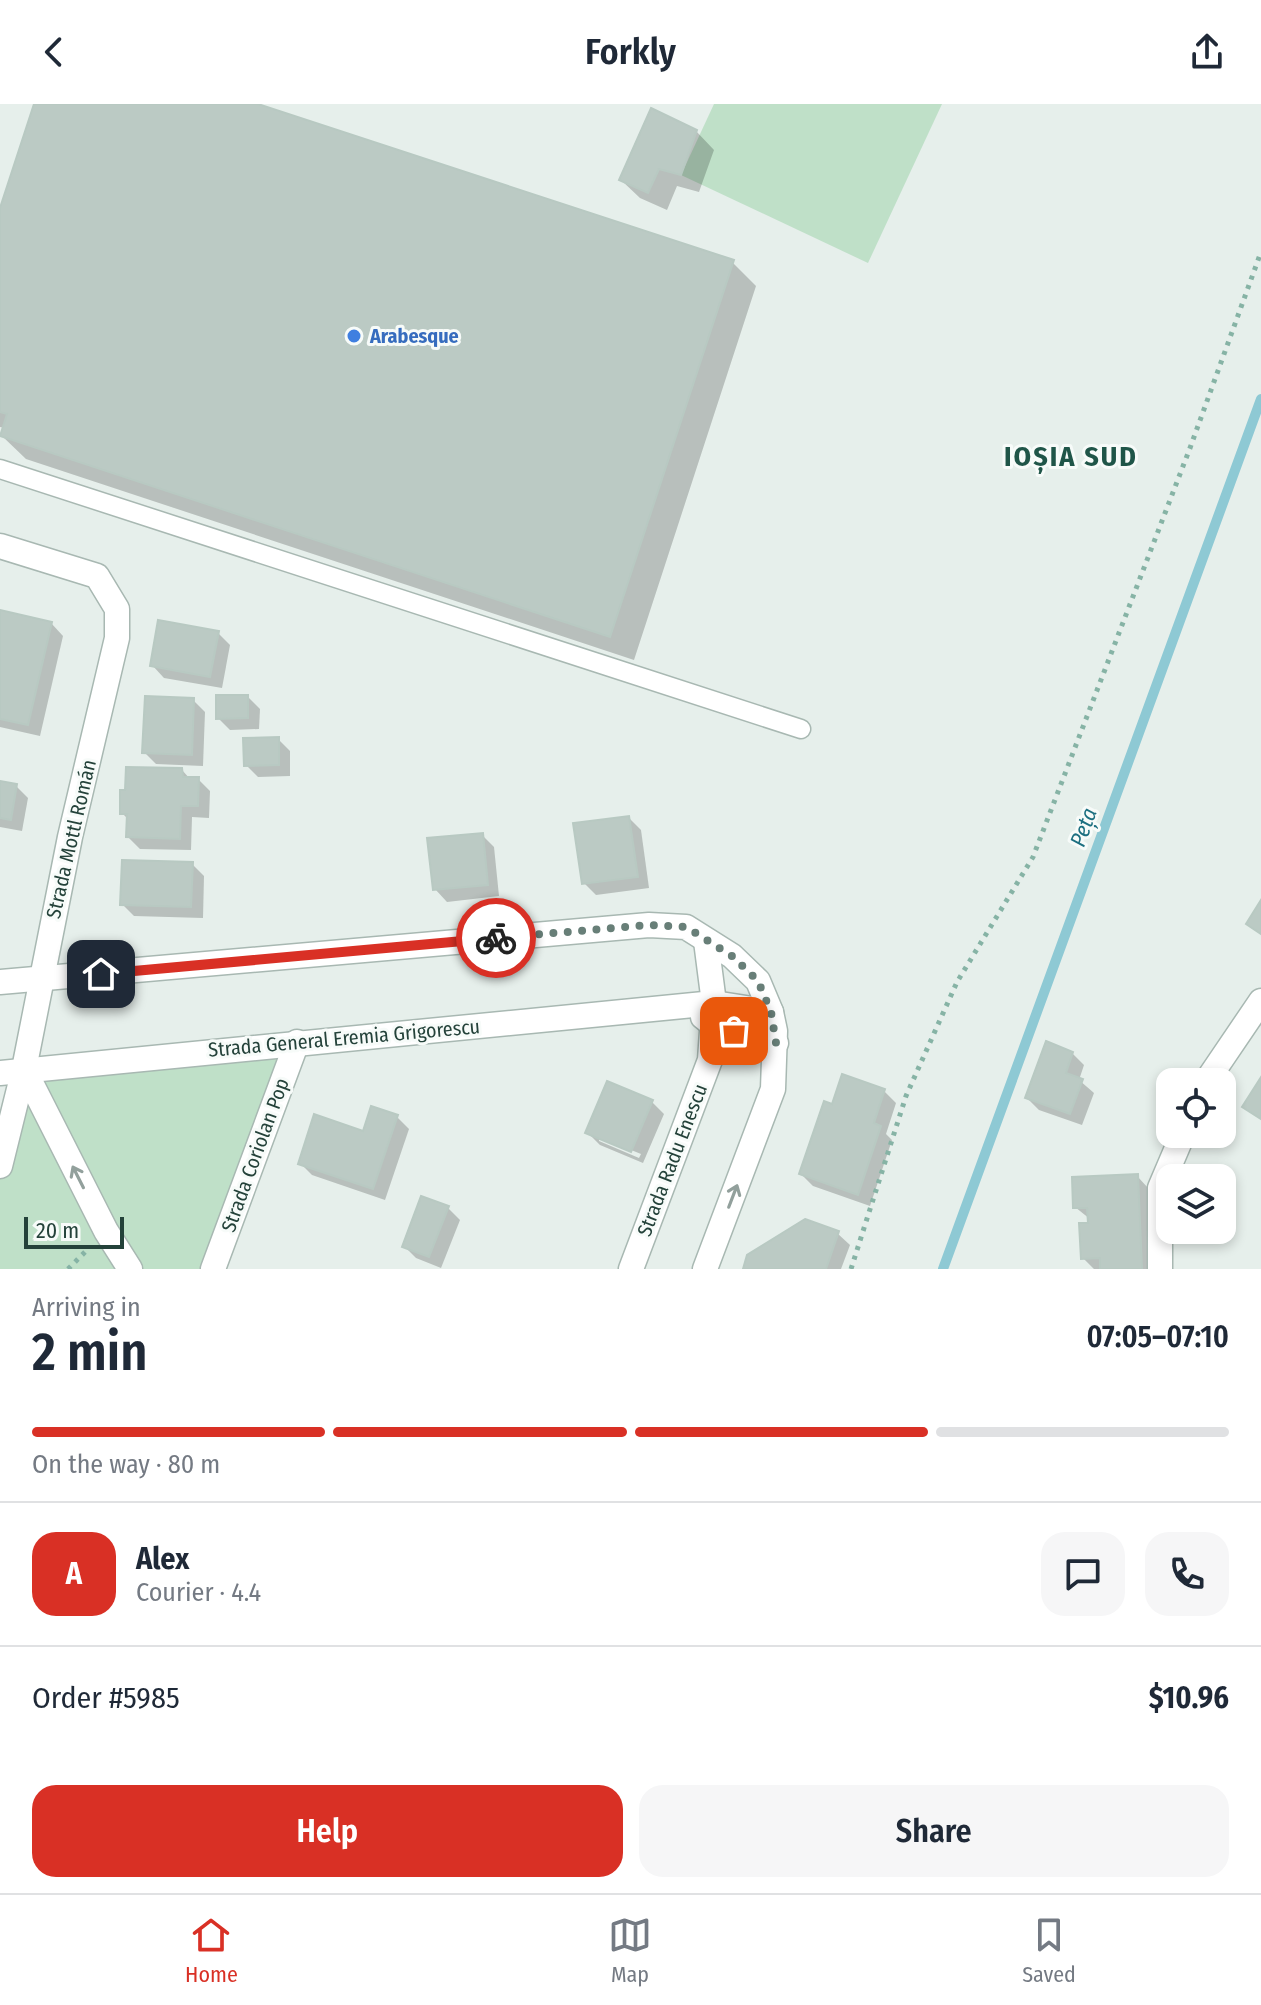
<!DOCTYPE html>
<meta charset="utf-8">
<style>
body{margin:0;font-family:"Fira Sans Condensed",sans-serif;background:#f6f6f7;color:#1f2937;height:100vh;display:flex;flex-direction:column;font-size:30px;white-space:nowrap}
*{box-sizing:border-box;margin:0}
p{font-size:26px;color:#747a83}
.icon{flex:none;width:44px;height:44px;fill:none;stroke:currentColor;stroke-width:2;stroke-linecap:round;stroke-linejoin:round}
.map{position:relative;height:1165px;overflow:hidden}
.sheet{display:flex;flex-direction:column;background:#fff;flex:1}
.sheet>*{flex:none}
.tools{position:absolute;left:1156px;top:964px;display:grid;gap:16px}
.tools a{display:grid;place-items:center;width:80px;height:80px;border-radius:16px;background:#fff;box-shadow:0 4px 12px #0003;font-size:40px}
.scale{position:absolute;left:24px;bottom:20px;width:100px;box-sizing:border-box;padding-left:8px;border:4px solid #24423a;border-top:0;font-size:22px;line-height:28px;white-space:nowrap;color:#24423a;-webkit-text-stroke:6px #f7fbf9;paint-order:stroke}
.pin{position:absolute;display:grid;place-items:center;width:68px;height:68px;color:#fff;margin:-34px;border-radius:16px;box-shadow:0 4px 12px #0006}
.courier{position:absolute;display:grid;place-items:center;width:80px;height:80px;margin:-40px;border:6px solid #d93025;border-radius:50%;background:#fff;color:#222;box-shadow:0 2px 10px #0007}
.head em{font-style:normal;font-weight:600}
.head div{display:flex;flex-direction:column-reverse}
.head{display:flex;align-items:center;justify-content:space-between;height:136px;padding:0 32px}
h1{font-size:52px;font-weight:600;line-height:60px}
.bar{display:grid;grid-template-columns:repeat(4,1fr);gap:12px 8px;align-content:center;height:96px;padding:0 32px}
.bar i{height:10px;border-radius:6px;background:#e0e1e3}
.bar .on{background:#d93025}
.bar p{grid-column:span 4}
.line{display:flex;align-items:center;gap:20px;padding:0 32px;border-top:2px solid #e0e1e3}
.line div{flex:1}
.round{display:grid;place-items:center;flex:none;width:84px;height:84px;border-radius:24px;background:#f6f6f7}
.action{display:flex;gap:16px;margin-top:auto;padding:16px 32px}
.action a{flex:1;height:92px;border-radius:24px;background:#d93025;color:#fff;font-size:32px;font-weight:600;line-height:92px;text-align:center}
.action a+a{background:#f6f6f7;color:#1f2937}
header{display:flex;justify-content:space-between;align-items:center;height:104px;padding:0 32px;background:#fff;font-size:36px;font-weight:600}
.tab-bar{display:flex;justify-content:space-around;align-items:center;height:112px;border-top:2px solid #e0e1e3;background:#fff;font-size:22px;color:#747a83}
.tab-bar a{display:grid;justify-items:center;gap:4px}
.tab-bar .on{color:#d93025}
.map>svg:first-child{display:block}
.green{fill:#bfe0c8}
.shadow{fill:#0003;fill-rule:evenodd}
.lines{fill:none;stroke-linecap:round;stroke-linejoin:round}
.stream{stroke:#8ec9d4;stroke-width:10}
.building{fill:#bbcac4;stroke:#b8c9c2;stroke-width:2}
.lane-casing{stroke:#a8b8b2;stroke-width:21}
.street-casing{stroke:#a8b8b2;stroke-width:27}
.path{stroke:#86b3a5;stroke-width:5;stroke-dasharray:4 6;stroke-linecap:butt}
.lane{stroke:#fff;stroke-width:18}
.street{stroke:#fff;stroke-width:24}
.oneway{stroke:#92a09c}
.done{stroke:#687f78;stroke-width:8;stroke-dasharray:0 14.4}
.route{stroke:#d93025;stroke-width:10}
.shop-dot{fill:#3f7fe0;stroke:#f7fbf9;stroke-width:3}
.labels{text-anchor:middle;stroke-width:6;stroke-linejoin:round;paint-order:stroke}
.shop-label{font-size:20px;font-weight:bold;fill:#366cbe;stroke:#f7fbf9;text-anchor:start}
.street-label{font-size:20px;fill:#24423a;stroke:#f7fbf9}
.water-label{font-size:22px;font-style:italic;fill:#1c6f80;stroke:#f7fbf9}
.district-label{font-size:28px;font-weight:bold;letter-spacing:2px;fill:#1f5548;stroke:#f7fbf9}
</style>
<header><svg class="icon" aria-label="back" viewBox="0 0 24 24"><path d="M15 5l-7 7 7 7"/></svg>Forkly<svg class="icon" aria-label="share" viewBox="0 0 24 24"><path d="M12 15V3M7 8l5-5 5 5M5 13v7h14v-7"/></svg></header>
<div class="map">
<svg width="1261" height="1165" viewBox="0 0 1261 1165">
<rect width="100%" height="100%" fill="#e6efeb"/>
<g class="green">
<polygon points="714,0 942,0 868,159 681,71"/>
<polygon points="297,938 213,1165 0,1165 0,1062 24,965"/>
</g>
<g class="shadow">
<polygon points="36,0 251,0 732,158 756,182 634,556 26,355 2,332 5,324 0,323 0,111"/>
<polygon points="696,27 714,46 699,88 677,82 667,106 640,94 621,76"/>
<polygon points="0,508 51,519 63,532 40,632 0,623"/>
<polygon points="218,529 230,541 222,584 164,574 152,561"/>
<polygon points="248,593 260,605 259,625 230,626 218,614"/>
<polygon points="193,596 205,608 203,662 156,660 144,648"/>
<polygon points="278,635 290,647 290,672 258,673 246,661"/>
<polygon points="182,666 190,675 198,675 210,687 209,714 192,713 191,746 140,745 128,733 129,716 122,709"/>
<polygon points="0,679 16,682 28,694 22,727 0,723"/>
<polygon points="629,714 641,726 649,784 596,791 584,779"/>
<polygon points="482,731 494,743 499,792 447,798 435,785"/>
<polygon points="192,760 204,772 203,814 134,812 122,800"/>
<polygon points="1072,949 1084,961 1079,976 1094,989 1082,1021 1039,1006 1027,994"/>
<polygon points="884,987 896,999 886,1030 892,1036 870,1102 813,1082 801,1070 833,1002"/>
<path d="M652,998L664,1010L643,1059L600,1041L587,1028ZM599,1033L641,1050L639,1054L599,1037Z"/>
<polygon points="397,1013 409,1025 385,1096 312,1071 300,1059"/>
<polygon points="1137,1072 1149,1085 1152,1165 1094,1165 1083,1154 1090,1115 1075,1103"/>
<polygon points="448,1104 460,1116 441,1164 416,1154 404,1142"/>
<polygon points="837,1129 850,1141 841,1165 745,1165"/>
</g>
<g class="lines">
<polyline class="stream" points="943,1165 1261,295"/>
</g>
<g class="building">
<polygon points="34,0 258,0 734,156 610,533 0,332 7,310 0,308 0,104"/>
<polygon points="651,4 697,26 681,71 659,65 648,89 619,76"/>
<polygon points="0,506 52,518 28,621 0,615"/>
<polygon points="158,516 219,527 210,573 150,562"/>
<polygon points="216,591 248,591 248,614 216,615"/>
<polygon points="145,592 194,594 192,651 142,649"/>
<polygon points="279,633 279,661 244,662 243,634"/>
<polygon points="126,663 182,664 183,673 199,673 198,702 181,702 180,735 126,733 127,710 120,710 120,686 125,686"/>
<polygon points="0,677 17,680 11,716 0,714"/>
<polygon points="629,712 638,773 582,780 573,719"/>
<polygon points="483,729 488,781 433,786 427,734"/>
<polygon points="122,756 193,758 191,803 120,801"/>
<polygon points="1261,796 1261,830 1246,820"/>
<polygon points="1046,937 1073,948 1066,969 1083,975 1070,1010 1025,994"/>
<polygon points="842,970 885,985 874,1019 881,1022 858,1091 799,1070 824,997 832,1000"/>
<polygon points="1261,973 1261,1015 1242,1003"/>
<polygon points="607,977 653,996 631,1048 585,1029"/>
<polygon points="371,1002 398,1011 373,1085 298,1060 314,1010 363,1027"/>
<polygon points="1138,1070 1142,1165 1100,1165 1100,1154 1081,1155 1079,1119 1088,1119 1087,1104 1073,1104 1072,1073"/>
<polygon points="421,1092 449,1102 429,1153 402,1143"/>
<polygon points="805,1115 839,1127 826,1165 743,1165 747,1151"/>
</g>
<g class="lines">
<g class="lane-casing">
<polyline id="lane" points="0,365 801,625"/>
</g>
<g class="street-casing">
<g id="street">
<polyline points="0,442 97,472 117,505 117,534 70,733 24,965 0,1062"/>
<polyline points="0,878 649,821 686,823 732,852 758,877 771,908 775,927 773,985 705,1165"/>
<polyline points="703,913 713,921 776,939"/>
<polyline points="24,965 106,1127 130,1165"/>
<polyline points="0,969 714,899 771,908"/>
<polyline points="1206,978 1261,897"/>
<polyline points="213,1165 297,938"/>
<polyline points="631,1165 710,956 714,899 706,837"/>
<polyline points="1160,1165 1160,1084 1183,1030"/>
</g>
</g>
<g class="path">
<polyline points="68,1165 87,1146"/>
<polyline points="851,1165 906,992 957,878 1033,753 1190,344 1261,148"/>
</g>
<use href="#lane" class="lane"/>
<use href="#street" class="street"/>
</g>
<defs><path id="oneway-shaft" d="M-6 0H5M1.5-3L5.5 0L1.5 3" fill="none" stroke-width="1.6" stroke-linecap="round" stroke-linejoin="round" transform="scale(2)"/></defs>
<g class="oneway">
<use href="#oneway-shaft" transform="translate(78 1073) rotate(-117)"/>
<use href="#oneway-shaft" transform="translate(733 1092) rotate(-69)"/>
</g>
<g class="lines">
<polyline class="done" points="496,834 649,821 686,823 732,852 758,877 771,908 776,939 734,927"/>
<polyline class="route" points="101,870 496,834"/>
</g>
<circle class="shop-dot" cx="354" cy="232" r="8"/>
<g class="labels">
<g class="shop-label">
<text x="370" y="239">Arabesque</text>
</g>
<g class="street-label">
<text transform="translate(71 735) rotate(-77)" y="7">Strada Mottl Román</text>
<text transform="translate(344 934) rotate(-5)" y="7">Strada General Eremia Grigorescu</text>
<text transform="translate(255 1051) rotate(-70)" y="7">Strada Coriolan Pop</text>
<text transform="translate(672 1056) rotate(-69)" y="7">Strada Radu Enescu</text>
</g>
<g class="water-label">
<text transform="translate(1083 723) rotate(-70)" y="8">Peța</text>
</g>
<g class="district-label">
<text x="1071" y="362">IOȘIA SUD</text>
</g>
</g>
</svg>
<div class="tools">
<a><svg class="icon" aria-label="locate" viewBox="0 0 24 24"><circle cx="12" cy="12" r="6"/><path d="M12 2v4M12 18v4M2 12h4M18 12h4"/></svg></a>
<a><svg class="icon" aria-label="layers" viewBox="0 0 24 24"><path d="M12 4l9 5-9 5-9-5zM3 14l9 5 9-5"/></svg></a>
</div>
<div class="scale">20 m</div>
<div class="pin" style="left:734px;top:927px;background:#ea580c"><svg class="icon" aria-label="bag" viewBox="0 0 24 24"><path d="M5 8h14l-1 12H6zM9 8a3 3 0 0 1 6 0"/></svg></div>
<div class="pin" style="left:101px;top:870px;background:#1f2937"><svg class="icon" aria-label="home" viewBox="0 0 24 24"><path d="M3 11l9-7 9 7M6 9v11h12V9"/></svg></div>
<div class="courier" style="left:496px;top:834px"><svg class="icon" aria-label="bike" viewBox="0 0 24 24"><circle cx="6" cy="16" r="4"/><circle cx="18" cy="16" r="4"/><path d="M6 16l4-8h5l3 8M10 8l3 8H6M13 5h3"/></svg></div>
</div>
<section class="sheet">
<div class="head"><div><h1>2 min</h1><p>Arriving in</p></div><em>07:05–07:10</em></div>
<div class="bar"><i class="on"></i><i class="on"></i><i class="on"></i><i></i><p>On the way · 80 m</p></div>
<div class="line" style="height:144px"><b class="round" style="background:#d93025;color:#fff">A</b><div><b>Alex</b><p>Courier · 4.4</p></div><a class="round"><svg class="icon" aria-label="chat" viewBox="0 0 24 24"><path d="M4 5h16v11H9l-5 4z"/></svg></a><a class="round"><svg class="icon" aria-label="phone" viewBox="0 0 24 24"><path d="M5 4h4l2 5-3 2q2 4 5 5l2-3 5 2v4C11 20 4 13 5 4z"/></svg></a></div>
<div class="line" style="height:104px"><div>Order #5985</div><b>$10.96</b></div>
<div class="action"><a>Help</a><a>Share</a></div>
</section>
<nav class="tab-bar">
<a class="on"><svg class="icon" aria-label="home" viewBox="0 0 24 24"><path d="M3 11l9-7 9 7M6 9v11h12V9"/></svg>Home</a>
<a><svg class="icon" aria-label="map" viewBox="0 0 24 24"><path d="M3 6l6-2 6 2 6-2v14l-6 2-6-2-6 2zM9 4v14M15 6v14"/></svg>Map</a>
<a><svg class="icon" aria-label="saved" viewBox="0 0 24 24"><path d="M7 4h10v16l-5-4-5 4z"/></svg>Saved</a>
</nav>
